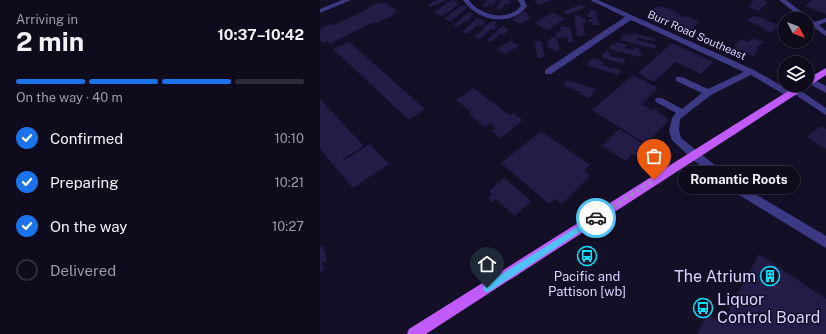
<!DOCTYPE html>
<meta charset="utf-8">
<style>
body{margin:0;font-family:"Public Sans",sans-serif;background:#1c1929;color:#f1f3f6;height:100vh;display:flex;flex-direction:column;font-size:15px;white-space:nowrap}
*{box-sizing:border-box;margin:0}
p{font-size:13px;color:#9b9ba3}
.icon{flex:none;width:22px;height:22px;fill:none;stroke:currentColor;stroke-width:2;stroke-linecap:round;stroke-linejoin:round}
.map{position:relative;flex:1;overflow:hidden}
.panel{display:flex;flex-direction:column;background:#0e0b1c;width:320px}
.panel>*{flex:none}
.needle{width:26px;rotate:131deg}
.tools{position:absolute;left:458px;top:12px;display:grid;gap:8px}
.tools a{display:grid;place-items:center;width:36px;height:36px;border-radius:50%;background:#0e0b1c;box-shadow:0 2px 6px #0003,0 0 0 1px #2e2b3b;font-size:20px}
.pin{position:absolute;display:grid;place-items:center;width:34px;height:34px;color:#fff;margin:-41px -17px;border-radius:50% 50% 50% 0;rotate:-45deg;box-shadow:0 0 4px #0007}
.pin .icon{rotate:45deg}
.courier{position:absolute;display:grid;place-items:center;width:40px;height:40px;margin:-20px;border:3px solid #4fc3f7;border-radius:50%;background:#fff;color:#222;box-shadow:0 1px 5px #0007}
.bubble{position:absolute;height:28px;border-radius:14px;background:#0e0b1c;box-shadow:0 2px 6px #0003,0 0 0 1px #2e2b3b;font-size:13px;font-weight:700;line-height:28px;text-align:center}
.overview em{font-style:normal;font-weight:700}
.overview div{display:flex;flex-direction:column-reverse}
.overview{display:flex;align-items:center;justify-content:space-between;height:68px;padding:0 16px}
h1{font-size:26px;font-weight:700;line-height:30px}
.bar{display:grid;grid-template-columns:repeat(4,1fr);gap:6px 4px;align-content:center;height:48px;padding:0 16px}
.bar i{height:5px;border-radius:3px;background:#2e2b3b}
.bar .current{background:#1a73e8}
.bar p{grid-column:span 4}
ol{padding:0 16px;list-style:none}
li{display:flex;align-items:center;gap:12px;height:44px}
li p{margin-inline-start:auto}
li .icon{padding:4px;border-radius:50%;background:#1a73e8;color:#fff;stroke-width:4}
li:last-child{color:#9b9ba3}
li i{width:22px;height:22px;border:2px solid #2e2b3b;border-radius:50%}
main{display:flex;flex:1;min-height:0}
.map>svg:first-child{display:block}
.building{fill:#241b47}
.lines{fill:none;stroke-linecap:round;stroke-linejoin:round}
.minor{fill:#3d3a85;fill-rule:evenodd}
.major{fill:#c25bff;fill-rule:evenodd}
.route{fill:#4fc3f7}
.done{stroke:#948fb3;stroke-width:4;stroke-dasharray:0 7.2}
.labels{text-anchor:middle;stroke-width:3;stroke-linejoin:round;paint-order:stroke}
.far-street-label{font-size:11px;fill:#d9d4ff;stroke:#130f26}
.poi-label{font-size:13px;fill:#d9d4ff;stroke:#130f26}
.near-poi-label{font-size:16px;fill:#d9d4ff;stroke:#130f26;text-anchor:end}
</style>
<main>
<section class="panel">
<div class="overview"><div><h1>2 min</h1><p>Arriving in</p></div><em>10:37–10:42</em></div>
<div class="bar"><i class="current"></i><i class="current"></i><i class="current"></i><i></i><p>On the way · 40 m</p></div>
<ol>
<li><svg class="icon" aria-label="check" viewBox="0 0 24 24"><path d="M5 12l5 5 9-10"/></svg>Confirmed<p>10:10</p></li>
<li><svg class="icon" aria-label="check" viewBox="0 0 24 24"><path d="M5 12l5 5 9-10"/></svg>Preparing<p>10:21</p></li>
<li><svg class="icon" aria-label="check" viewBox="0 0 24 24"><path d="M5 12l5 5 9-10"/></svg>On the way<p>10:27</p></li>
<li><i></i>Delivered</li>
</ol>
</section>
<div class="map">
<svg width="506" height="334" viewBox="0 0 506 334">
<rect width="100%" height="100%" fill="#130f26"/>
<g class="building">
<polygon points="117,0 126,0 111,7 107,5"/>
<polygon points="131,0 138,1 135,3 139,4 123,16 113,13"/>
<polygon points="167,0 177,0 173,5 170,4 167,7 162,6"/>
<polygon points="182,0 192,1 189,4 185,4 180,10 175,9"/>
<polygon points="214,0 232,0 218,5"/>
<polygon points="434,0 443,0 448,2 439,11 428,7"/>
<polygon points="492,0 506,0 506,14 485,6"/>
<polygon points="64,2 77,11 73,13 75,14 56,23 54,22 10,44 7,41 3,43 0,40 0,29 12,24 14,25 50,8 48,7 58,3 61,4"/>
<polygon points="261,4 265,7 247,15 243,12"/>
<polygon points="142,5 148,7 131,21 124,19"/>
<polygon points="338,6 344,7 360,14 359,15 364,17 365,16 380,22 370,31 328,13"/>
<polygon points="270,10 275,10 279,25 273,25 272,22 269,22 268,19 272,19 271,17 268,17 267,13 270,13"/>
<polygon points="204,11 210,14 207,15 211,18 200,24 192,20"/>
<polygon points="149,12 154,13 148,21 146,20 138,27 133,25"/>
<polygon points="232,13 245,19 227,30 215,23"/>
<polygon points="254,16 261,16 261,18 265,18 266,23 263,23 265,36 257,36"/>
<polygon points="432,16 435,17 436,16 461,26 459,29 456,28 451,33 444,30 445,28 427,21"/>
<polygon points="157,18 166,22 161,26 158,25 147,34 142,32"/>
<polygon points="172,21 177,22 174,25 178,26 174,30 171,29 160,39 154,37 164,29 162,28"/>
<polygon points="182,26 189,29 184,35 180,34 171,42 166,41"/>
<polygon points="240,27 250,27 253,42 248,42 247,37 237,38 236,33 241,32"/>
<polygon points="313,33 336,39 334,41 318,38 317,40 337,45 335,49 300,40 304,34 312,36"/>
<polygon points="236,37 240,50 233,51 233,48 229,49 227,41 231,40 230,38"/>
<polygon points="432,38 443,42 436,49 438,50 433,56 416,49 417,47 414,46 421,39 428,42"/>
<polygon points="191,41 199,46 185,54 176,49"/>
<polygon points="221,41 225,57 218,58 214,42"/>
<polygon points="29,42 105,109 89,120 13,49"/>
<polygon points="297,42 307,45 305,48 313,50 315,47 320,49 319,52 322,53 320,57 289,49 291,44 295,45"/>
<polygon points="352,43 393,62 381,74 356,62 334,82 318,73"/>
<polygon points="286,51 291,52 289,55 306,60 303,64 280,57"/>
<polygon points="273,58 284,62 282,65 301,70 298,75 266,65"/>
<polygon points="313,75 338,88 322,104 333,110 335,109 349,120 326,144 272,110"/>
<polygon points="247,80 275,89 270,98 260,94 261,92 243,85"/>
<polygon points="153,88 190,115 193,113 203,120 181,138 171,131 176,128 171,123 165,127 149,114 151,112 136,100"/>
<polygon points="0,99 44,146 23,159 23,161 50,144 69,164 33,188 0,149"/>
<polygon points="501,126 506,129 506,149 487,137"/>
<polygon points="299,129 325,145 315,156 312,154 306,161 282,146"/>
<polygon points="221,131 270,165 264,171 270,176 242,204 235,199 229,204 181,163"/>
<polygon points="184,178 211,201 195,216 176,199 172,202 168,198 172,194 169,191"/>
<polygon points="3,245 7,261 2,263 4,270 0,272 0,247"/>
<polygon points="439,254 506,299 506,334 377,334 388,314 402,324"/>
</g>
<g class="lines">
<g class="minor">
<polygon points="22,0 31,0 0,13 0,9"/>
<path d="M143,0H149C160,16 188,22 201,6L198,0H204L207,6C191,28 157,21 143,0Z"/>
<polygon points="270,0 278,0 434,70 471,91 475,88 478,89 506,108 506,115 474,94 470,97 467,96 431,75 391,95 360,119 359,131 361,138 417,183 506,236 506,248 409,189 371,158 352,140 349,131 352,118 356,113 336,102 335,100 336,98 342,98 362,109 382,93 356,81 356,77 362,77 388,89 424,72 311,20 231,74 225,74 225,70 305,17"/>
<polygon points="459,0 466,0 495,22 506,18 506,22 499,25 506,31 506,36 487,22 487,19 483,19"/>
<polygon points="491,78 506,86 506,93 488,83 488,79"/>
</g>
<polygon class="major" points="506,68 506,75 106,334 87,334 89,329 478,85 487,85 487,79"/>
</g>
<polygon class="route" points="276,215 279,218 278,220 170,291 167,292 164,291 163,288 164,285"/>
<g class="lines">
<polyline class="done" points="276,218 334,180"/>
</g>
<defs>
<g id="bus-ring" transform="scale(1)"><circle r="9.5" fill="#130f26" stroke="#00e5ff" stroke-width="1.5"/><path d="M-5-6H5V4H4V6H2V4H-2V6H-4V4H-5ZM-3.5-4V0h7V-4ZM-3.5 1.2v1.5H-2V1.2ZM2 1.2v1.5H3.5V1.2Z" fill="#00e5ff"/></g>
<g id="building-ring" transform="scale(1)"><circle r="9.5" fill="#130f26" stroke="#00e5ff" stroke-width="1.5"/><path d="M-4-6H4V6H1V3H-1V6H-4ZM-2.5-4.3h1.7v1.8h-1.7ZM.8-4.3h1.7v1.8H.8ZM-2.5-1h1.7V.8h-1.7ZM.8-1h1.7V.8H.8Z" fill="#00e5ff"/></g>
</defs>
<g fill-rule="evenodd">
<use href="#bus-ring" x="267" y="256"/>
<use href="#building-ring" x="450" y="276"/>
<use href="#bus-ring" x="383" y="308"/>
</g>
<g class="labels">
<g class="far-street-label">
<text transform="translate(377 35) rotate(24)" y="4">Burr Road Southeast</text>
</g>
<g class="poi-label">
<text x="267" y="281">Pacific and<tspan x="267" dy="15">Pattison [wb]</tspan></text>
</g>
<g class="near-poi-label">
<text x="436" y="282">The Atrium</text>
<text x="397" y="305" text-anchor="start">Liquor<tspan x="397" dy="18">Control Board</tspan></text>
</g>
</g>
</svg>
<div class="tools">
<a><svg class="needle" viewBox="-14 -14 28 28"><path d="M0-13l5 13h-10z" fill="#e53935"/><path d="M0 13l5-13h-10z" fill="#9b9ba3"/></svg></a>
<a><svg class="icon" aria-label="layers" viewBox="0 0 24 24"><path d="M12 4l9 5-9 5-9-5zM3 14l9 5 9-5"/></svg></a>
</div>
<div class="pin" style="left:334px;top:180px;background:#ea580c"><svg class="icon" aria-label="bag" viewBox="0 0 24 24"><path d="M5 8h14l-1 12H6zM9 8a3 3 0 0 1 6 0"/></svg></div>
<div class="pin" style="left:167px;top:288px;background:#1f2937"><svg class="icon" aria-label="home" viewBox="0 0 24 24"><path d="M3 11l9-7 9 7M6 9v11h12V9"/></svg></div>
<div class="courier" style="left:276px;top:218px"><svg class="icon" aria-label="car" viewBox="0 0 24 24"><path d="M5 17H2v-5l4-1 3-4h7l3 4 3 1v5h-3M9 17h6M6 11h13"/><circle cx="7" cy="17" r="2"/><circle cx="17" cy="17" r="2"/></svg></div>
<div class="bubble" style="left:358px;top:166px;width:122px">Romantic Roots</div>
</div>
</main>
